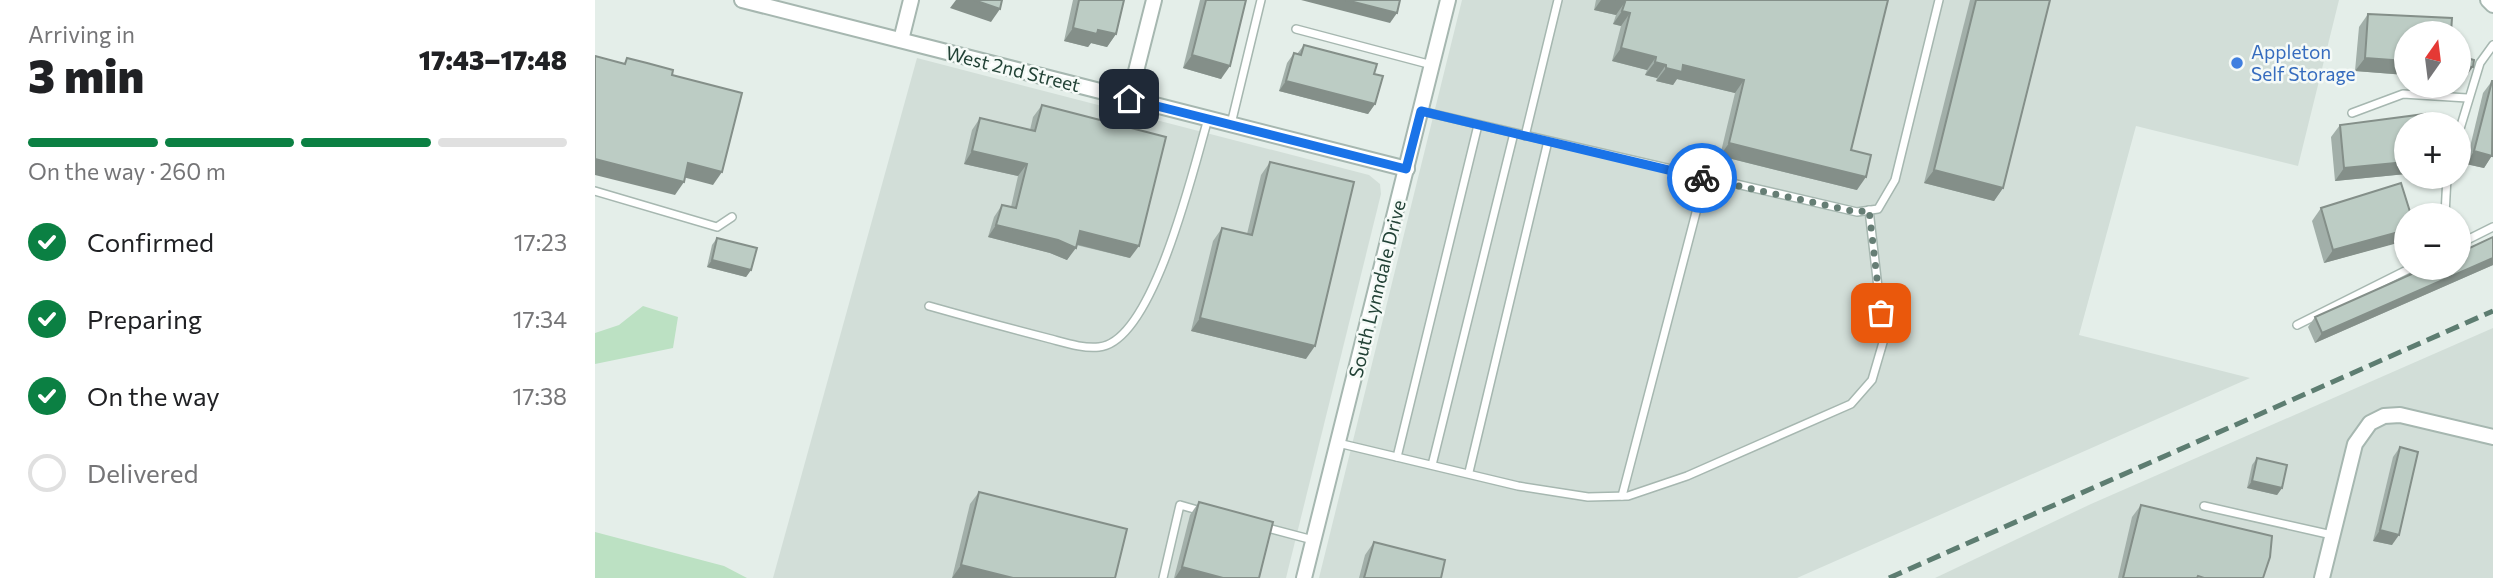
<!DOCTYPE html>
<meta charset="utf-8">
<style>
body{margin:0;font-family:Commissioner,sans-serif;background:#f6f6f6;color:#202124;height:100vh;display:flex;flex-direction:column;font-size:26px;white-space:nowrap}
*{box-sizing:border-box;margin:0}
p{font-size:23px;color:#757577}
.icon{flex:none;width:38px;height:38px;fill:none;stroke:currentColor;stroke-width:2;stroke-linecap:round;stroke-linejoin:round}
.map{position:relative;flex:1;overflow:hidden}
.side{display:flex;flex-direction:column;background:#fff;width:595px}
.side>*{flex:none}
.needle{width:46px;rotate:14deg}
.buttons{position:absolute;left:1799px;top:21px;display:grid;gap:14px}
.buttons a{display:grid;place-items:center;width:77px;height:77px;border-radius:50%;background:#fff;box-shadow:0 2px 5px #0004;font-size:35px}
.pin{position:absolute;display:grid;place-items:center;width:60px;height:60px;color:#fff;margin:-30px;border-radius:14px;box-shadow:0 4px 10px #0006}
.courier{position:absolute;display:grid;place-items:center;width:70px;height:70px;margin:-35px;border:5px solid #1a73e8;border-radius:50%;background:#fff;color:#222;box-shadow:0 2px 9px #0007}
.overview em{font-style:normal;font-weight:800}
.overview div{display:flex;flex-direction:column-reverse}
.overview{display:flex;align-items:center;justify-content:space-between;height:119px;padding:0 28px}
h1{font-size:46px;font-weight:800;line-height:52px}
.bar{display:grid;grid-template-columns:repeat(4,1fr);gap:10px 7px;align-content:center;height:84px;padding:0 28px}
.bar i{height:9px;border-radius:5px;background:#e0e0e0}
.bar .current{background:#0b8043}
.bar p{grid-column:span 4}
ol{padding:0 28px;list-style:none}
li{display:flex;align-items:center;gap:21px;height:77px}
li p{margin-inline-start:auto}
li .icon{padding:7px;border-radius:50%;background:#0b8043;color:#fff;stroke-width:4}
li:last-child{color:#757577}
li i{width:38px;height:38px;border:4px solid #e0e0e0;border-radius:50%}
main{display:flex;flex:1;min-height:0}
.map>svg:first-child{display:block}
.built{fill:#d2ded8}
.green{fill:#bce1c3}
.lines{fill:none;stroke-linecap:round;stroke-linejoin:round}
.lane-casing{stroke:#a6b7b0;stroke-width:10}
.street-casing{stroke:#a6b7b0;stroke-width:18}
.lane{stroke:#fff;stroke-width:7}
.street{stroke:#fff;stroke-width:14}
.rail{stroke:#5d7d71;stroke-width:5;stroke-dasharray:14 7;stroke-linecap:butt}
.wall{fill:#a2afa9}
.shaded-wall{fill:#848f89}
.building{fill:#bcccc4;stroke:#848f89;stroke-width:2}
.done{stroke:#667e75;stroke-width:7;stroke-dasharray:0 12.6}
.route{stroke:#1a73e8;stroke-width:9}
.shop-dot{fill:#3f7fe0;stroke:#f5faf7;stroke-width:2.5}
.labels{text-anchor:middle;stroke-width:5;stroke-linejoin:round;paint-order:stroke}
.shop-label{font-size:19px;fill:#366cbe;stroke:#f5faf7;text-anchor:start}
.street-label{font-size:19px;fill:#224236;stroke:#f5faf7}
</style>
<main>
<section class="side">
<div class="overview"><div><h1>3 min</h1><p>Arriving in</p></div><em>17:43–17:48</em></div>
<div class="bar"><i class="current"></i><i class="current"></i><i class="current"></i><i></i><p>On the way · 260 m</p></div>
<ol>
<li><svg class="icon" aria-label="check" viewBox="0 0 24 24"><path d="M5 12l5 5 9-10"/></svg>Confirmed<p>17:23</p></li>
<li><svg class="icon" aria-label="check" viewBox="0 0 24 24"><path d="M5 12l5 5 9-10"/></svg>Preparing<p>17:34</p></li>
<li><svg class="icon" aria-label="check" viewBox="0 0 24 24"><path d="M5 12l5 5 9-10"/></svg>On the way<p>17:38</p></li>
<li><i></i>Delivered</li>
</ol>
</section>
<div class="map">
<svg width="1898" height="578" viewBox="0 0 1898 578">
<rect width="100%" height="100%" fill="#e4eee9"/>
<g class="built">
<polygon points="867,0 1744,0 1703,166 1541,126 1484,335 1655,378 1202,578 724,578"/>
<polygon points="322,58 774,175 785,184 786,194 691,578 178,578"/>
<polygon points="1898,328 1898,578 1340,578 1496,504"/>
</g>
<g class="green">
<polygon points="48,306 83,317 78,348 0,364 0,333 24,325"/>
<polygon points="0,532 129,566 152,578 0,578"/>
</g>
<g class="lines">
<g class="lane-casing">
<g id="lane">
<polyline points="701,29 837,65"/>
<polyline points="826,111 1262,212 1283,209 1300,180 1344,0"/>
<polyline points="1757,113 1808,94 1872,98"/>
<polyline points="636,124 666,0"/>
<polyline points="1864,132 1885,63 1898,45"/>
<polyline points="930,136 963,0"/>
<polyline points="0,191 122,227 137,217"/>
<polyline points="1850,215 1852,177"/>
<polyline points="1864,244 1898,227"/>
<path d="M334,306C373,317 413,328 452,338C468,342 488,349 504,347C559,342 599,165 613,119"/>
<polyline points="1702,325 1816,268"/>
<polyline points="743,443 923,486 993,497 1033,496 1092,476 1256,404 1277,380 1289,339 1274,210"/>
<polyline points="802,457 883,125"/>
<polyline points="837,465 919,133"/>
<polyline points="874,472 953,141"/>
<polyline points="1027,496 1110,178"/>
<polyline points="1609,506 1737,535"/>
<polyline points="669,527 718,540"/>
<polyline points="568,578 585,505 606,511"/>
</g>
</g>
<g class="street-casing">
<g id="street">
<polyline points="147,0 812,169"/>
<polyline points="1893,0 1898,5"/>
<polyline points="306,40 316,0"/>
<polyline points="534,99 559,0"/>
<polyline points="709,578 853,0"/>
<polyline points="1727,578 1760,444 1775,423 1789,416 1805,415 1898,437"/>
</g>
</g>
<use href="#lane" class="lane"/>
<use href="#street" class="street"/>
<polyline class="rail" points="1294,578 1898,311"/>
</g>
<g class="wall">
<polygon points="478,0 529,0 521,34 512,47 496,43 493,47 469,41"/>
<polygon points="605,0 651,0 626,79 588,68"/>
<polygon points="1001,0 1293,0 1256,150 1262,190 1125,156 1140,93 1082,79 1078,85 1061,81 1062,78 1050,75 1052,70 1017,61 1026,26 1018,24 1021,15 999,10"/>
<polygon points="1375,0 1455,0 1408,188 1399,201 1329,183"/>
<polygon points="1773,14 1811,33 1811,75 1760,71 1764,27"/>
<polygon points="709,45 779,74 780,104 773,114 684,91 692,63 699,53 702,54"/>
<polygon points="1897,81 1896,157 1889,168 1871,164 1888,93"/>
<polygon points="447,105 535,258 481,245 472,260 455,253 393,237 399,217 407,205 416,207 423,176 369,164 377,130 385,118 435,130 438,117"/>
<polygon points="1811,124 1811,174 1740,181 1736,137 1745,125"/>
<polygon points="675,162 711,359 596,331 618,241 627,228 652,234 666,175"/>
<polygon points="1726,208 1811,230 1811,240 1729,263 1717,221"/>
<polygon points="1898,237 1898,265 1720,343 1713,327 1720,317"/>
<polygon points="122,238 156,270 151,277 112,267 117,245"/>
<polygon points="1805,447 1797,545 1778,541 1798,457"/>
<polygon points="1662,458 1687,488 1682,495 1652,488 1657,465"/>
<polygon points="384,492 532,529 357,578 375,504"/>
<polygon points="604,502 664,578 579,578 595,515"/>
<polygon points="1546,505 1668,578 1523,578 1537,517"/>
<polygon points="779,542 846,578 764,578 770,555"/>
</g>
<g class="shaded-wall">
<polygon points="361,0 379,0 405,9 396,22 355,8"/>
<polygon points="706,0 751,0 802,13 795,23"/>
<polygon points="1006,0 1021,0 1030,2 1021,15 999,10"/>
<polygon points="1027,11 1035,13 1026,26 1018,24"/>
<polygon points="478,28 503,30 521,34 512,47 496,43 493,47 469,41"/>
<polygon points="1026,48 1061,57 1052,70 1017,61"/>
<polygon points="597,55 635,66 626,79 588,68"/>
<polygon points="1770,58 1811,61 1811,75 1760,71"/>
<polygon points="1060,62 1071,65 1062,78 1050,75"/>
<polygon points="1088,65 1149,80 1140,93 1082,79 1078,85 1061,81 1071,68"/>
<polygon points="1864,66 1878,67 1868,80 1864,80"/>
<polygon points="691,81 780,104 773,114 684,91"/>
<polygon points="1134,143 1271,177 1262,190 1125,156"/>
<polygon points="1898,147 1898,157 1896,157 1889,168 1871,164 1879,151"/>
<polygon points="377,151 432,164 423,176 369,164"/>
<polygon points="0,159 89,182 80,195 0,175"/>
<polygon points="1811,162 1811,174 1740,181 1749,168"/>
<polygon points="93,163 127,172 118,185 84,176"/>
<polygon points="1339,170 1408,188 1399,201 1329,183"/>
<polygon points="401,225 463,240 481,248 472,260 455,253 393,237"/>
<polygon points="1811,230 1810,241 1729,263 1738,250"/>
<polygon points="485,231 544,246 535,258 476,243"/>
<polygon points="1898,258 1898,265 1720,343 1727,333"/>
<polygon points="117,260 156,270 151,277 112,267"/>
<polygon points="605,318 720,346 711,359 596,331"/>
<polygon points="1657,481 1687,488 1682,495 1652,488"/>
<polygon points="1785,530 1804,535 1797,545 1778,541"/>
<polygon points="366,565 418,578 357,578"/>
<polygon points="587,567 628,578 580,578"/>
</g>
<g class="building">
<polygon points="379,0 407,0 405,9"/>
<polygon points="484,0 529,0 521,34 503,30 502,34 478,28"/>
<polygon points="611,0 651,0 635,66 597,55"/>
<polygon points="751,0 805,0 802,13"/>
<polygon points="1021,0 1293,0 1256,150 1276,155 1271,177 1134,143 1149,80 1088,65 1087,72 1071,68 1071,65 1060,62 1061,57 1026,48 1035,13 1027,11 1030,2"/>
<polygon points="1381,0 1455,0 1408,188 1339,170"/>
<polygon points="1773,14 1857,18 1856,33 1811,33 1811,61 1770,58"/>
<polygon points="709,45 782,64 779,74 788,76 780,104 691,81 699,53 706,55"/>
<polygon points="0,56 30,64 32,58 52,63 78,70 77,75 147,93 127,172 93,163 89,182 0,159"/>
<polygon points="1864,56 1879,60 1878,67 1864,66"/>
<polygon points="1897,81 1898,81 1897,156 1879,151"/>
<polygon points="447,105 571,137 544,246 485,231 481,248 463,240 401,225 407,205 421,208 432,164 377,151 385,118 440,131"/>
<polygon points="1830,114 1830,124 1811,124 1811,162 1749,168 1745,125"/>
<polygon points="675,162 759,182 720,346 605,318 627,228 657,235"/>
<polygon points="1806,183 1816,215 1811,215 1811,230 1738,250 1726,208"/>
<polygon points="1898,237 1898,258 1727,333 1720,317 1830,268 1864,268 1864,253"/>
<polygon points="122,238 162,248 156,270 117,260"/>
<polygon points="1805,447 1823,452 1804,535 1785,530"/>
<polygon points="1662,458 1692,465 1687,488 1657,481"/>
<polygon points="384,492 532,529 520,578 418,578 366,565"/>
<polygon points="604,502 678,522 664,578 628,578 587,567"/>
<polygon points="1546,505 1677,536 1675,557 1668,578 1609,578 1603,576 1602,578 1528,578"/>
<polygon points="779,542 850,560 846,578 769,578"/>
</g>
<g class="lines">
<polyline class="done" points="1107,178 1262,212 1274,210 1286,313"/>
<polyline class="route" points="534,99 811,169 826,111 1107,178"/>
</g>
<circle class="shop-dot" cx="1642" cy="63" r="7"/>
<g class="labels">
<g class="shop-label">
<text x="1656" y="59">Appleton<tspan x="1656" dy="22">Self Storage</tspan></text>
</g>
<g class="street-label">
<text transform="translate(418 69) rotate(14)" y="7">West 2nd Street</text>
<text transform="translate(782 289) rotate(-76)" y="7">South Lynndale Drive</text>
</g>
</g>
</svg>
<div class="buttons">
<a><svg class="needle" viewBox="-14 -14 28 28"><path d="M0-13l5 13h-10z" fill="#e53935"/><path d="M0 13l5-13h-10z" fill="#757577"/></svg></a>
<a>+</a>
<a>−</a>
</div>
<div class="pin" style="left:1286px;top:313px;background:#ea580c"><svg class="icon" aria-label="bag" viewBox="0 0 24 24"><path d="M5 8h14l-1 12H6zM9 8a3 3 0 0 1 6 0"/></svg></div>
<div class="pin" style="left:534px;top:99px;background:#1f2937"><svg class="icon" aria-label="home" viewBox="0 0 24 24"><path d="M3 11l9-7 9 7M6 9v11h12V9"/></svg></div>
<div class="courier" style="left:1107px;top:178px"><svg class="icon" aria-label="bike" viewBox="0 0 24 24"><circle cx="6" cy="16" r="4"/><circle cx="18" cy="16" r="4"/><path d="M6 16l4-8h5l3 8M10 8l3 8H6M13 5h3"/></svg></div>
</div>
</main>
